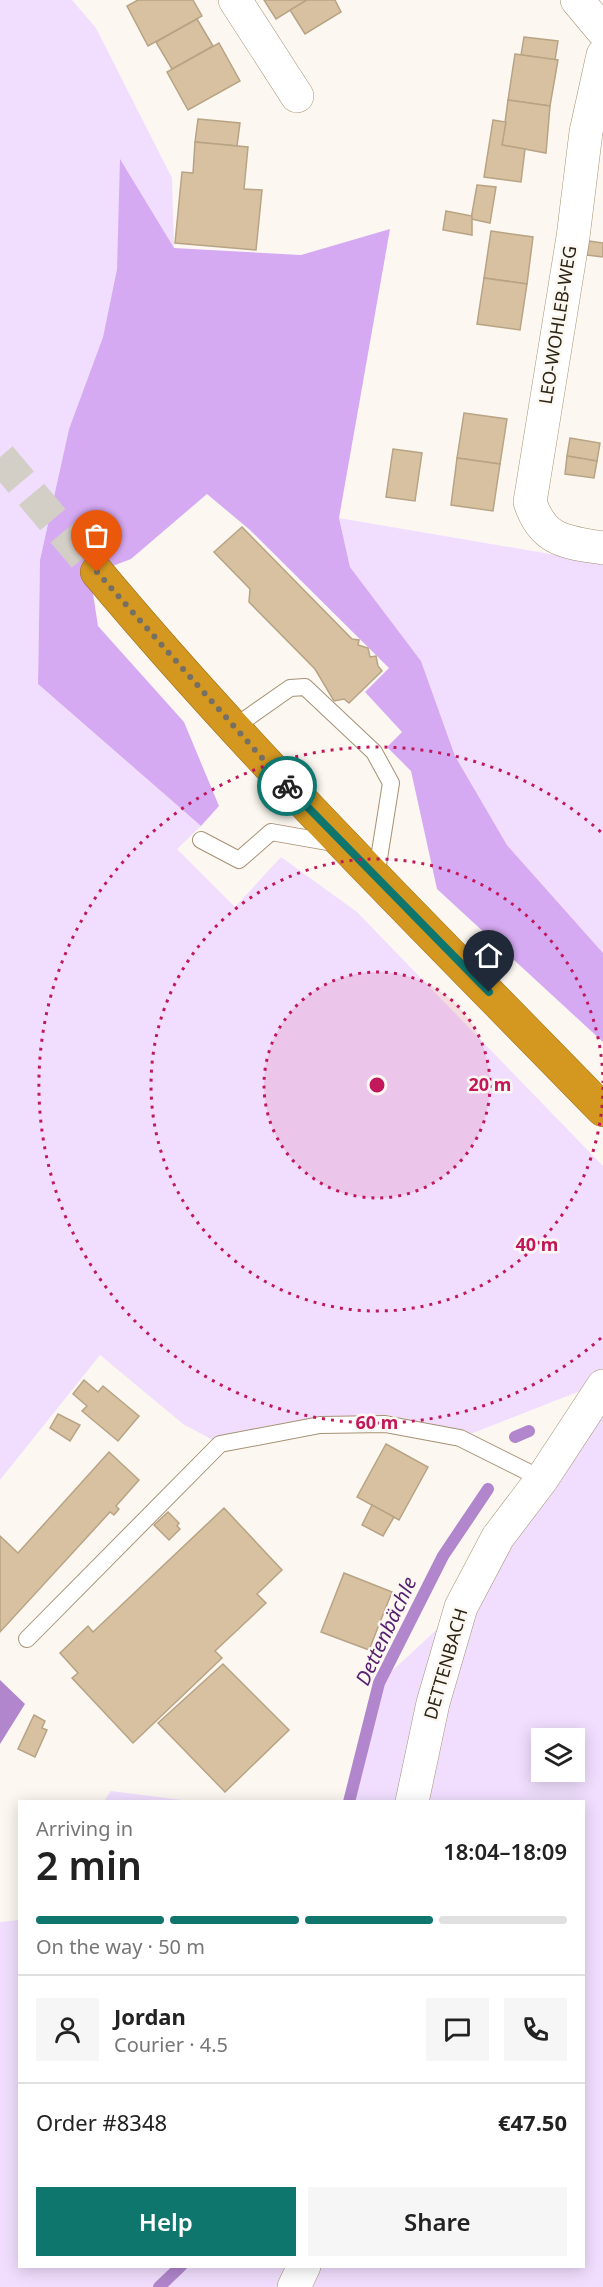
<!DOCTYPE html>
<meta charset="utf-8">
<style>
body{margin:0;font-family:"Noto Sans",sans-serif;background:#f6f6f6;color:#222;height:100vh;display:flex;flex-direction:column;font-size:22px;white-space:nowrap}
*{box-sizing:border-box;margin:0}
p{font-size:20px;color:#767676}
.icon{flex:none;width:33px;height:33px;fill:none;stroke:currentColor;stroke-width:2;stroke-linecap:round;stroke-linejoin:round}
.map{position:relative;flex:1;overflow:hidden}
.side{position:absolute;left:18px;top:1800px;width:567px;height:468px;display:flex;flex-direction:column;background:#fff;border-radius:0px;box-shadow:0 3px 15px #0003}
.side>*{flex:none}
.fabs{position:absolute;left:531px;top:1728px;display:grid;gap:12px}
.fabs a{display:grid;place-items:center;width:54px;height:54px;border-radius:0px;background:#fff;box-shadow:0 3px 15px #0003;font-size:30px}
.pin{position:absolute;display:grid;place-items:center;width:51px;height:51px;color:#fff;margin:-62px -26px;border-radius:50% 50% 50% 0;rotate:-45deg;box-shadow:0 0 6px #0007}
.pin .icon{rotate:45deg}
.courier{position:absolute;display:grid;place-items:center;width:60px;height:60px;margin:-30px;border:4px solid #0f766e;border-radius:50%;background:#fff;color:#222;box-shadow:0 2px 8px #0007}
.summary em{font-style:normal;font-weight:600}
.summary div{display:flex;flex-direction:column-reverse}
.summary{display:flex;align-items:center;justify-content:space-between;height:102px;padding:0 18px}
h1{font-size:39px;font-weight:600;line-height:45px}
.bar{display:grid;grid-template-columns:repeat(4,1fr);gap:9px 6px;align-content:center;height:72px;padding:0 18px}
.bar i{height:8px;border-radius:4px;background:#e0e0e0}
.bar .selected{background:#0f766e}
.bar p{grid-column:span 4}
.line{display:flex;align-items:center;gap:15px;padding:0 18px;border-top:2px solid #e0e0e0}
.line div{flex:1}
.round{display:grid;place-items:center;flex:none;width:63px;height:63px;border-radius:0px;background:#f6f6f6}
.button{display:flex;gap:12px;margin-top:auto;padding:12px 18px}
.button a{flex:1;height:69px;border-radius:0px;background:#0f766e;color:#fff;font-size:24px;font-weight:600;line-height:69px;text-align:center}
.button a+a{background:#f6f6f6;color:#222}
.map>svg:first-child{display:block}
.green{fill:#f1defe;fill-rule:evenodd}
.forest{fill:#d6aaf3}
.water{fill:#b186cc}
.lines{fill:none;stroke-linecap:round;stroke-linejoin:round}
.stream{stroke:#b186cc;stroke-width:12}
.building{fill:#d7c1a1;stroke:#b8a384;stroke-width:1.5}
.highway-tunnel{stroke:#d3cec6;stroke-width:33;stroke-dasharray:33 16;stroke-linecap:butt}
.lane-casing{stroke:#a69173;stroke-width:18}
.street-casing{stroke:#a69173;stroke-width:34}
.highway-casing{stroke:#9a6f1d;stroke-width:34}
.lane{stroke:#fff;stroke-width:16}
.street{stroke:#fff;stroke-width:33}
.highway{stroke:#d49720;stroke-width:33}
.done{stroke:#756f64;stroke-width:6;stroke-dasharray:0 10.8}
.route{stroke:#0f766e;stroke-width:8}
.ring{fill:none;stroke:#c2185b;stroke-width:3;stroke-dasharray:3 6}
.labels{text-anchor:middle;stroke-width:5;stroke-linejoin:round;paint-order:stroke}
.street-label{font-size:18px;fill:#2d2518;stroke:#fcf8f1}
.water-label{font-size:20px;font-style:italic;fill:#551e71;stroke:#fcf8f1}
.centre{fill:#c2185b;stroke:#fcf8f1;stroke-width:3}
.ring-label{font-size:18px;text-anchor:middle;font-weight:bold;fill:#c2185b;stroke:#fcf8f1;stroke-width:5;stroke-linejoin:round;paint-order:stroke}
</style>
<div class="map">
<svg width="603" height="2287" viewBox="0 0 603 2287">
<rect width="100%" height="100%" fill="#fcf8f1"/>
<g class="green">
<polygon points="0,0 72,0 96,28 172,178 174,248 117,269 103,337 69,429 40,560 38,684 201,826 177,849 235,907 281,857 357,912 603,1166 603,1382 460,1438 385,1424 220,1444 183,1424 100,1355 0,1480"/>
<polygon points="339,518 603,563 603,953 507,845 455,756 421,661 350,567"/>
<path d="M603,1386V2287H0V1922L19,1920L20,2266H584V1802L349,1801L379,1683L461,1607ZM542,1738H574V1772H542Z"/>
<polygon points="111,1791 190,1801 104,1801"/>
</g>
<polygon class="forest" points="120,159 174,248 301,255 390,229 339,518 350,567 421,661 455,756 507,845 603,953 603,1042 437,889 411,771 387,747 402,732 365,692 389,668 250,530 207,494 131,559 97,572 92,587 98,626 184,722 219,806 201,826 38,684 40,560 69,429 103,337 117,269"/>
<polygon class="water" points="0,1680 25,1704 0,1744"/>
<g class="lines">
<g class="stream">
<polyline points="515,1437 529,1431"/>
<polyline points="349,1802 379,1683 443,1556 488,1489"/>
<polyline points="159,2287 181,2266"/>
</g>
</g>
<g class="building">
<polygon points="138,0 193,0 202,16 148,46 127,6"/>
<polygon points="264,0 307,0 276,19"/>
<polygon points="307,0 335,0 341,12 305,34 290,10"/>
<polygon points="197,19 213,46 172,69 156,42"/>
<polygon points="524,37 558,41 555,60 521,55"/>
<polygon points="219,43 240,81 188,110 167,72"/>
<polygon points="515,54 558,60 550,106 508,100"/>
<polygon points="508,100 550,106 546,153 502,145"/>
<polygon points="198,119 240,123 237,146 195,142"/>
<polygon points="493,120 506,122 502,145 525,149 521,182 484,177"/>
<polygon points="195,142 248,147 244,189 262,190 256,250 175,243 182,172 193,173"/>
<polygon points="477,185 496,187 490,223 471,219"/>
<polygon points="446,211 472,216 472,235 443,230"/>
<polygon points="491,231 533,237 527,284 484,278"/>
<polygon points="589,241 603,243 603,257 587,255"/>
<polygon points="484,278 527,284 520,330 477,324"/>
<polygon points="464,413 507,419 500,464 457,458"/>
<polygon points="570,438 600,443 597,461 567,456"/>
<polygon points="393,449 422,453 415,501 386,497"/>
<polygon points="567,456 597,461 594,478 565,474"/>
<polygon points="457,458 500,464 493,511 451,505"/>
<polygon points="242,527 352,639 359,640 358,645 368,648 370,657 376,656 378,666 382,671 349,703 344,699 334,701 315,669 249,602 250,589 214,552"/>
<polygon points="84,1380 98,1392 103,1386 139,1416 118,1441 82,1411 87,1406 73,1394"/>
<polygon points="58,1414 80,1425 70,1441 50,1428"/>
<polygon points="386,1444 428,1467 399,1520 357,1497"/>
<polygon points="109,1452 139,1480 116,1506 119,1509 114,1515 110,1512 0,1632 0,1536 18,1553"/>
<polygon points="372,1505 394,1517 383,1536 362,1525"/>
<polygon points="224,1508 282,1570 257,1594 266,1603 215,1651 222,1658 133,1743 72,1678 78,1673 60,1653 88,1626 93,1632"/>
<polygon points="168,1512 179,1523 177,1526 180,1529 169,1540 154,1525"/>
<polygon points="344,1573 392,1592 369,1650 321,1632"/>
<polygon points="223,1664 289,1730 225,1792 158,1723"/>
<polygon points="34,1715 45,1721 42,1728 47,1730 35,1757 18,1749"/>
</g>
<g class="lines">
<polyline class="highway-tunnel" points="0,457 97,572"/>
<g class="lane-casing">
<g id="lane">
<polyline points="233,728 290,688 305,687 374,752 391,783 376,877"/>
<polyline points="201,840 239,860 271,832 339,844"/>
<polyline points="27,1639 220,1444 320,1425 385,1424 460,1438 542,1479"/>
</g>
</g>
<g class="street-casing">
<g id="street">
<polyline points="235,0 297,96"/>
<polyline points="577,0 603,31"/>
<path d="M603,55L586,132L573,237L530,502C543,542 567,542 603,548"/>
<polyline points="412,1802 433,1703 461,1607 498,1537 542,1479 603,1386"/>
<polyline points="294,2287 304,2266"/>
</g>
</g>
<g class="highway-casing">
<path id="highway" d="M97,572C255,761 431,933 603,1110"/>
</g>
<use href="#lane" class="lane"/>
<use href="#street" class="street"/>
<use href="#highway" class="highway"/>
</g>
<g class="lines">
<polyline class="done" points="97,572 287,786"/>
<polyline class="route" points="287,786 489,992"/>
</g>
<circle cx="377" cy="1085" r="113" fill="#c2185b" fill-opacity=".12"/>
<g class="ring">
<circle cx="377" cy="1085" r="113"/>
<path d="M603 1087A226 226 0 1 1 603 1083"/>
<path d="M601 1338A338 338 0 1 1 601 832"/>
</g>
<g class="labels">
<g class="street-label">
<text transform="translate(558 325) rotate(-81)" y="6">LEO-WOHLEB-WEG</text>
<text transform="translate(446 1664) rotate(-74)" y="6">DETTENBACH</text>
</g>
<g class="water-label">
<text transform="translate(386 1631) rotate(-65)" y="7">Dettenbächle</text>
</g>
</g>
<circle cx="377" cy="1085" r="9" class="centre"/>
<g class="ring-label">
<text x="490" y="1091">20 m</text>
<text x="537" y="1251">40 m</text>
<text x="377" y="1429">60 m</text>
</g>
</svg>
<div class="fabs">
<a><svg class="icon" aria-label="layers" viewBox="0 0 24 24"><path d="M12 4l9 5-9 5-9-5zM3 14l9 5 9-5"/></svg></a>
</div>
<div class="pin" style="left:97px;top:572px;background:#ea580c"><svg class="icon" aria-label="bag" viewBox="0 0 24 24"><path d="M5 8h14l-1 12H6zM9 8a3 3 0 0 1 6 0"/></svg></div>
<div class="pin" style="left:489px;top:992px;background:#1f2937"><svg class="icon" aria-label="home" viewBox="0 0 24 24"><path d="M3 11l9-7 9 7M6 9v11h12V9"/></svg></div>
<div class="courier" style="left:287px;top:786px"><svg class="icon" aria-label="bike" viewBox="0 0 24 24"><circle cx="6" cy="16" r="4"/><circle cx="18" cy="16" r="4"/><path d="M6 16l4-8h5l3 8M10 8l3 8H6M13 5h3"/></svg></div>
<section class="side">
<div class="summary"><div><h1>2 min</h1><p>Arriving in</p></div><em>18:04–18:09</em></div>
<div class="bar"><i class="selected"></i><i class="selected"></i><i class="selected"></i><i></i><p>On the way · 50 m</p></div>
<div class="line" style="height:108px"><a class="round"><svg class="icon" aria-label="person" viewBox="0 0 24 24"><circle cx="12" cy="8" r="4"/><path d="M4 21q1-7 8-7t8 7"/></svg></a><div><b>Jordan</b><p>Courier · 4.5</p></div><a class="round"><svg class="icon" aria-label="chat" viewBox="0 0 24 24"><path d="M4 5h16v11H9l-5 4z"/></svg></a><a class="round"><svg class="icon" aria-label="phone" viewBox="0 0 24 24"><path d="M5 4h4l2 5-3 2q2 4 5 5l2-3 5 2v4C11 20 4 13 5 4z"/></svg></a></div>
<div class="line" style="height:78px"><div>Order #8348</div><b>€47.50</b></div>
<div class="button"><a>Help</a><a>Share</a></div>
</section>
</div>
